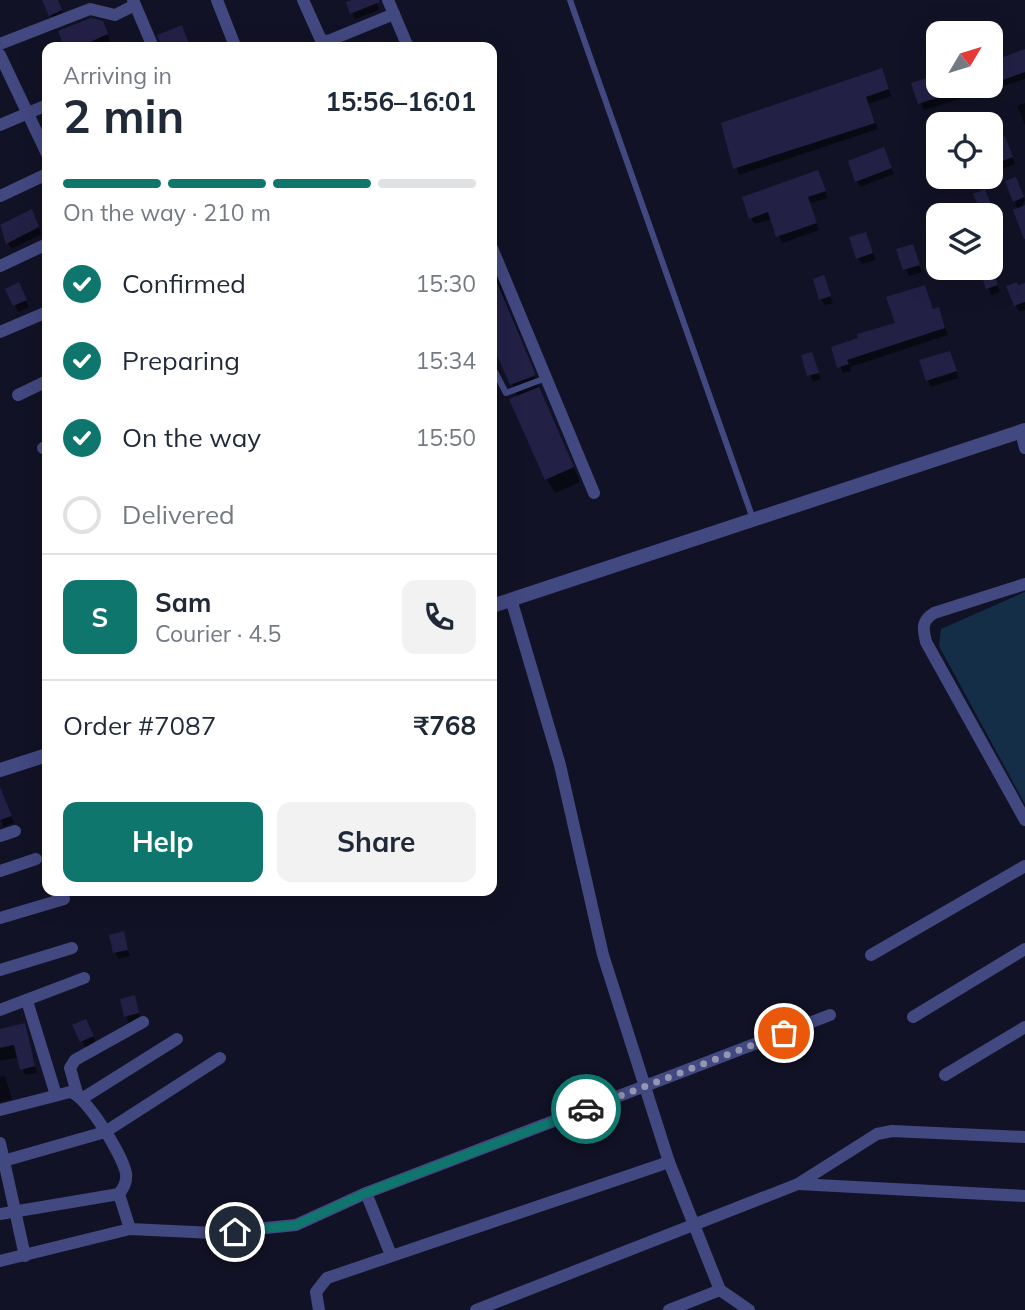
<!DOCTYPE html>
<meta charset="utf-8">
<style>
body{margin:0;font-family:Mulish,sans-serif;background:#f2f2f3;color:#1f2937;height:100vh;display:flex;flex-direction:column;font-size:26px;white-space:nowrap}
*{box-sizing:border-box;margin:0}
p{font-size:23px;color:#747a83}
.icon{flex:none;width:38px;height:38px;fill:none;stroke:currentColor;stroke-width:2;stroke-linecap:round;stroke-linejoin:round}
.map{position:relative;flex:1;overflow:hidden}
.sheet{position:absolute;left:42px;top:42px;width:455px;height:854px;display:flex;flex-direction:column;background:#fff;border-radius:14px;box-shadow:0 7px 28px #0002}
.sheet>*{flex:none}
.needle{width:46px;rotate:52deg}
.tools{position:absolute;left:926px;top:21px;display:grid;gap:14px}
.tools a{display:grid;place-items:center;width:77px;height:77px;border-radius:14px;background:#fff;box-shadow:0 7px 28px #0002;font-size:35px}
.pin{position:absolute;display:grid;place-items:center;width:60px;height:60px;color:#fff;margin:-30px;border:4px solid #fff;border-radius:50%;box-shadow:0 2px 7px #0007}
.courier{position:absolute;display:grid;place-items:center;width:70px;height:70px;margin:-35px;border:5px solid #0f766e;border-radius:50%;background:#fff;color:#222;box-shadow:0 2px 9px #0007}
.summary em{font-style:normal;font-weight:700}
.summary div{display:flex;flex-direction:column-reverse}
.summary{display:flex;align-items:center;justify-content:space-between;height:119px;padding:0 21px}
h1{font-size:46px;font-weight:700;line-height:52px}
.bar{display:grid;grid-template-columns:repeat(4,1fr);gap:10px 7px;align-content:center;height:84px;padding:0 21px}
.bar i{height:9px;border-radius:5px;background:#e0e1e3}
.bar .current{background:#0f766e}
.bar p{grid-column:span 4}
.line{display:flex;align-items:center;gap:18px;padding:0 21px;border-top:2px solid #e0e1e3}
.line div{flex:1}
.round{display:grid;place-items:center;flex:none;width:74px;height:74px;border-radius:14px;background:#f2f2f3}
ol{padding:0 21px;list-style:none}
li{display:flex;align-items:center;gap:21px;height:77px}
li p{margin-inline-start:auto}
li .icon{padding:7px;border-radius:50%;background:#0f766e;color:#fff;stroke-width:4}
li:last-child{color:#747a83}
li i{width:38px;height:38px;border:4px solid #e0e1e3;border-radius:50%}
.button{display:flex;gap:14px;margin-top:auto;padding:14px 21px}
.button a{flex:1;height:80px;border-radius:14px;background:#0f766e;color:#fff;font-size:28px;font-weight:700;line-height:80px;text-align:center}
.button a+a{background:#f2f2f3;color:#1f2937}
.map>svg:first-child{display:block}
.water{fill:#142e48}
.shadow{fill:#0007}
.building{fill:#222045}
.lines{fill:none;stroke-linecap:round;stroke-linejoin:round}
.service{stroke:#424880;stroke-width:6}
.minor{stroke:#424880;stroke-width:12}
.tertiary{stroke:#424880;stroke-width:14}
.done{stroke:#9495b0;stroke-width:7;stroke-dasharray:0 12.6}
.route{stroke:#0f766e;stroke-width:9}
</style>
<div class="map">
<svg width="1025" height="1310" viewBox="0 0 1025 1310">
<rect width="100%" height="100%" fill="#121226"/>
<polygon class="water" points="1025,592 1025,804 939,646 941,629"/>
<g class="shadow">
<polygon points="44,0 57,0 64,17 54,21"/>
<polygon points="348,0 376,0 379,10 355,19"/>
<polygon points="106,30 110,41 97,47 66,47 60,32"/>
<polygon points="990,42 998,60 1025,50 1025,79 924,110 914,84 938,76 938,86 990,86"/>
<polygon points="885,77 891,96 868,104 878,129 739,175 723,124"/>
<polygon points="1025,103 1025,125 1017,106"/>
<polygon points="979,118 983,124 972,124 971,121"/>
<polygon points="990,143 1008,145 1015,164 990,174"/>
<polygon points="887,156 894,174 860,187 857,181"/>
<polygon points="818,172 828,198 810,203 819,230 782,243 772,219 755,224 751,218"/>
<polygon points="946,177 984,177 951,186"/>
<polygon points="1019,185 1025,200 1022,206 1025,234 1015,201"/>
<polygon points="976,195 987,198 995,217 984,215"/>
<polygon points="31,212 42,234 11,249 0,227"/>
<polygon points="865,234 876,260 862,264 858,258"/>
<polygon points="912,246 922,272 909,276 899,250"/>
<polygon points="492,264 540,391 580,482 555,493 546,479 518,397 492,338"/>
<polygon points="990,267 1000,292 991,295 982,269"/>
<polygon points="823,277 833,303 825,305 821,299"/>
<polygon points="1025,285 1025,310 1019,312 1008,287"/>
<polygon points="925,287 934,311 941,316 948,335 850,367 851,371 843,373 833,348 897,324"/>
<polygon points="7,290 22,291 29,307 18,312"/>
<polygon points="949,353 959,378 931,387 921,362"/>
<polygon points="811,354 821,379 813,382 803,357"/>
<polygon points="5,801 14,823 3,827 0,802"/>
<polygon points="123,933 130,956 119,959 115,953"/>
<polygon points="134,997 141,1020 129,1023 126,1016"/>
<polygon points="24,1025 37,1073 25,1075 19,1057 0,1061 0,1031"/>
<polygon points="75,1026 89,1027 96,1043 86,1048"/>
<polygon points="5,1076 12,1099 0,1102 0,1077"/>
</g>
<g class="building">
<polygon points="42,0 58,0 62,10 49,16"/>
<polygon points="351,0 379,0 380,2 350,14 346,2"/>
<polygon points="91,18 103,21 108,34 79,47 64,47 58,31"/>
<polygon points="182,25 190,47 162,47 157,35"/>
<polygon points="990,42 998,59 1025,49 1025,72 992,84"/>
<polygon points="938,49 938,86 975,86 918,104 911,83 936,75 928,53"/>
<polygon points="882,68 889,89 866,97 875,123 733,169 721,123"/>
<polygon points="1005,136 1013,157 990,166 990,142"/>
<polygon points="884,147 892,168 855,182 848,161"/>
<polygon points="818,170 826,191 808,197 817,223 776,237 768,212 749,219 742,197"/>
<polygon points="1016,177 1024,197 1013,202 1005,181"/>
<polygon points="985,189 993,210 982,214 973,194"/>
<polygon points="1025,205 1025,239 1024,239 1013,210"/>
<polygon points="32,209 39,227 6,244 0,225"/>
<polygon points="866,232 873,253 856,259 849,237"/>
<polygon points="913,244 920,265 903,270 896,249"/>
<polygon points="979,268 992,268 998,285 986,289"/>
<polygon points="492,270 535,373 534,376 510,385 492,344"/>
<polygon points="824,275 831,296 819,300 813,279"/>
<polygon points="19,282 27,300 13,306 5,289"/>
<polygon points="1017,282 1018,285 1025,283 1025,302 1014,306 1006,286"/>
<polygon points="925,285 933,309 939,307 945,328 847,360 849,364 837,368 831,347 858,338 857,334 895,323 886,297"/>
<polygon points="950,351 957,371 926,381 919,360"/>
<polygon points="812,352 819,373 807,376 801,355"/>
<polygon points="539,387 574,467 545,480 509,399"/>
<polygon points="0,787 12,816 0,820"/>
<polygon points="124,931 128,950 113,953 109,935"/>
<polygon points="135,995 139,1013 124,1017 120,999"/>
<polygon points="86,1019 94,1036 80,1042 72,1025"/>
<polygon points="25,1023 35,1066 20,1070 14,1045 0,1048 0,1029"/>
</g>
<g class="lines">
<g class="service">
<polyline points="570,0 753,519"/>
<polyline points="492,366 506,393 546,378"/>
</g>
<g class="minor">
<polyline points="133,0 153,47"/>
<polyline points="217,0 235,46"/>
<polyline points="303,0 321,40 328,41 394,14"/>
<polyline points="388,0 408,47"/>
<polyline points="0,44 90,9 115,15 135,5"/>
<polyline points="0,55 47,154"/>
<polyline points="0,125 47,105"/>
<polyline points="0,196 47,174"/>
<polyline points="492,248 594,493"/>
<polyline points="0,266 47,244"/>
<polyline points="0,332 47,312"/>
<polyline points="18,395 47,381"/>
<polyline points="1021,432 1025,448"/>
<polyline points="43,448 47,446"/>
<path d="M1025,584L934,613C921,621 923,629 926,642L1025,820"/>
<polyline points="511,599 560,765 603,955 669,1162 720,1290 749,1310"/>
<polyline points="0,836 15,831"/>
<polyline points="0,871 36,859"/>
<polyline points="0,918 64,899"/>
<polyline points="871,955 1025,866"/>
<polyline points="0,970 72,948"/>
<polyline points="27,1001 56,1095"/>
<polyline points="0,1010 84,978"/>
<polyline points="913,1017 1025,949"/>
<polyline points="945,1075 1025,1027"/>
<polyline points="77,1093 70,1068 75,1060 143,1022"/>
<polyline points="83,1098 177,1039"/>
<path d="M0,1110L70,1092C87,1096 122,1155 126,1173C127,1182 124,1187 119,1194L130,1229"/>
<polyline points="0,1143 25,1256"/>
<polyline points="0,1162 105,1132 220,1058"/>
<polyline points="798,1184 1025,1196"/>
<polyline points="366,1193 391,1255"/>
<polyline points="0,1214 119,1194"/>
<polyline points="0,1261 130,1229 214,1233 296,1225 366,1193 830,1015"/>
<polyline points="319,1310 316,1292 327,1278 669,1162"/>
<polyline points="476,1310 798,1184 877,1134 892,1131 1025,1137"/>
<polyline points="669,1310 720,1290"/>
</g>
<g class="tertiary">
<polyline points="492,606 1025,430"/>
<polyline points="0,770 47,755"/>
</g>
</g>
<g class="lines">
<polyline class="done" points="586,1109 784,1033"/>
<polyline class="route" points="235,1232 296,1225 366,1193 586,1109"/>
</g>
</svg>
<div class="tools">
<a><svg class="needle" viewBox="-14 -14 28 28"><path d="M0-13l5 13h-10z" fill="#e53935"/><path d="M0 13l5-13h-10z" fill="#747a83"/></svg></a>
<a><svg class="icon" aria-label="locate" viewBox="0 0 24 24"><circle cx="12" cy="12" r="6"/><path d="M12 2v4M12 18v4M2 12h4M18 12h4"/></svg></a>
<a><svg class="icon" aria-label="layers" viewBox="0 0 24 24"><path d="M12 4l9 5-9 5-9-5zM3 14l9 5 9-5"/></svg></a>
</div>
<div class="pin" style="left:784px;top:1033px;background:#ea580c"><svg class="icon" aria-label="bag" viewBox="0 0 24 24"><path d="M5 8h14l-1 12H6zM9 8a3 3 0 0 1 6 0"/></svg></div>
<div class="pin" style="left:235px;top:1232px;background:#1f2937"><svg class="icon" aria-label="home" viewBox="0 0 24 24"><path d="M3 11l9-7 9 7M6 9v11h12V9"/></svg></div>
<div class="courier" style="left:586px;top:1109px"><svg class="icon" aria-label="car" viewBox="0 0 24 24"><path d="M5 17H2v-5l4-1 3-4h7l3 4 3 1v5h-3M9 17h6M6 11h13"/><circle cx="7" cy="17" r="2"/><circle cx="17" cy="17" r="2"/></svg></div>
<section class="sheet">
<div class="summary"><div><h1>2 min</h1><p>Arriving in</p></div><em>15:56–16:01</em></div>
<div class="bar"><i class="current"></i><i class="current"></i><i class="current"></i><i></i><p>On the way · 210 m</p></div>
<ol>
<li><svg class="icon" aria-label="check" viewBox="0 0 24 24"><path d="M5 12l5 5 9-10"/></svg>Confirmed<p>15:30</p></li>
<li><svg class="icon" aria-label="check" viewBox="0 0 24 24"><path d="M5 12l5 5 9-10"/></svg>Preparing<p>15:34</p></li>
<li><svg class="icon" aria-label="check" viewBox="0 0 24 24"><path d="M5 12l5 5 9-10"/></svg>On the way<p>15:50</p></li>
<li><i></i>Delivered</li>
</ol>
<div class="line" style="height:126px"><b class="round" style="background:#0f766e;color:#fff">S</b><div><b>Sam</b><p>Courier · 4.5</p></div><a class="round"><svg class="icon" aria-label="phone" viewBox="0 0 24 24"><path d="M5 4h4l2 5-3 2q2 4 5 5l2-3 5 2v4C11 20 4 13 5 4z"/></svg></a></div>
<div class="line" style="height:91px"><div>Order #7087</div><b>₹768</b></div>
<div class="button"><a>Help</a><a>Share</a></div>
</section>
</div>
